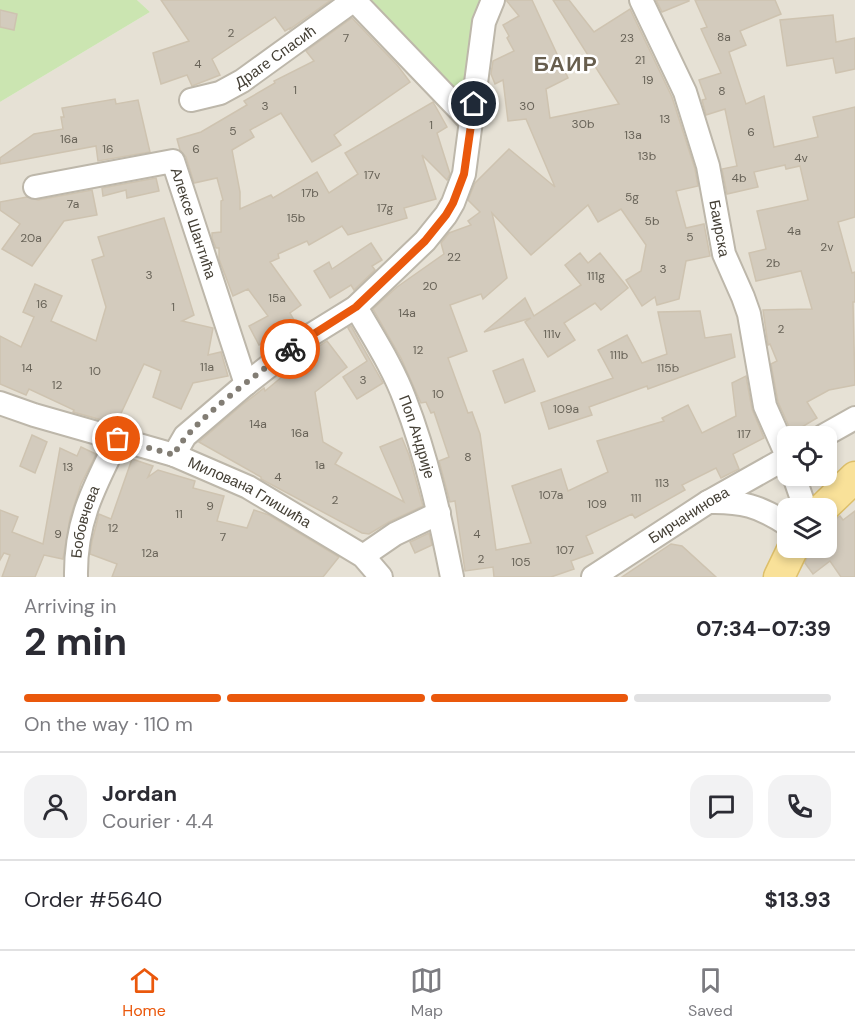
<!DOCTYPE html>
<meta charset="utf-8">
<style>
body{margin:0;font-family:"DM Sans",sans-serif;background:#f2f2f3;color:#2b2b33;height:100vh;display:flex;flex-direction:column;font-size:22px;white-space:nowrap}
*{box-sizing:border-box;margin:0}
p{font-size:20px;color:#7c7c81}
.icon{flex:none;width:33px;height:33px;fill:none;stroke:currentColor;stroke-width:2;stroke-linecap:round;stroke-linejoin:round}
.map{position:relative;height:577px;overflow:hidden}
.drawer{display:flex;flex-direction:column;background:#fff;flex:1}
.drawer>*{flex:none}
.tools{position:absolute;left:777px;top:426px;display:grid;gap:12px}
.tools a{display:grid;place-items:center;width:60px;height:60px;border-radius:12px;background:#fff;box-shadow:0 3px 9px #0003;font-size:30px}
.pin{position:absolute;display:grid;place-items:center;width:51px;height:51px;color:#fff;margin:-26px;border:3px solid #fff;border-radius:50%;box-shadow:0 2px 6px #0007}
.courier{position:absolute;display:grid;place-items:center;width:60px;height:60px;margin:-30px;border:4px solid #ea580c;border-radius:50%;background:#fff;color:#222;box-shadow:0 2px 8px #0007}
.headline em{font-style:normal;font-weight:700}
.headline div{display:flex;flex-direction:column-reverse}
.headline{display:flex;align-items:center;justify-content:space-between;height:102px;padding:0 24px}
h1{font-size:39px;font-weight:700;line-height:45px}
.bar{display:grid;grid-template-columns:repeat(4,1fr);gap:9px 6px;align-content:center;height:72px;padding:0 24px}
.bar i{height:8px;border-radius:4px;background:#e1e1e2}
.bar .on{background:#ea580c}
.bar p{grid-column:span 4}
.line{display:flex;align-items:center;gap:15px;padding:0 24px;border-top:2px solid #e1e1e2}
.line div{flex:1}
.round{display:grid;place-items:center;flex:none;width:63px;height:63px;border-radius:18px;background:#f2f2f3}
.tab-bar{display:flex;justify-content:space-around;align-items:center;height:84px;border-top:2px solid #e1e1e2;background:#fff;font-size:16px;color:#7c7c81}
.tab-bar a{display:grid;justify-items:center;gap:3px}
.tab-bar .on{color:#ea580c}
.map>svg:first-child{display:block}
.residential{fill:#e6e1d5;fill-rule:evenodd}
.green{fill:#cbe5b1}
.building{fill:#d3cbbd;stroke:#cec3b0;stroke-width:1.5}
.lines{fill:none;stroke-linecap:round;stroke-linejoin:round}
.minor-casing{stroke:#bdb7aa;stroke-width:26}
.major-casing{stroke:#ddbf6a;stroke-width:33}
.minor{stroke:#fff;stroke-width:22}
.major{stroke:#f9e199;stroke-width:30}
.done{stroke:#827d74;stroke-width:6;stroke-dasharray:0 10.8}
.route{stroke:#ea580c;stroke-width:8}
.labels{text-anchor:middle;stroke-width:5;stroke-linejoin:round;paint-order:stroke}
.number-label{font-size:12px;fill:#686358}
.street-label{font-size:15px;fill:#454036;stroke:#fff}
.district-label{font-size:21px;font-weight:bold;letter-spacing:1.5px;fill:#675e4e;stroke:#fff}
</style>
<div class="map">
<svg width="855" height="577" viewBox="0 0 855 577">
<rect width="100%" height="100%" fill="#f2efe7"/>
<path class="residential" d="M137,0H855V577H0V102L150,12ZM788,436H826V476H788ZM788,508H826V548H788Z"/>
<g class="green">
<polygon points="0,0 137,0 150,12 0,102"/>
<polygon points="354,0 488,0 471,122"/>
</g>
<g class="building">
<polygon points="161,0 331,0 290,29 290,28 285,31 275,17 212,59 220,75 192,86 187,75 161,84 153,53 189,41"/>
<polygon points="506,0 532,0 568,78 546,89 550,118 619,104 553,0 569,0 594,32 630,9 672,97 695,169 698,186 676,191 686,228 704,224 710,256 686,261 679,299 657,305 655,297 642,306 626,280 641,271 646,245 621,209 598,222 588,205 531,255 492,213 507,278 483,299 481,294 450,305 467,351 448,358 468,413 472,412 480,434 496,550 531,543 512,486 561,469 568,491 608,472 597,441 664,421 662,418 688,405 702,433 736,416 732,383 746,376 752,409 764,438 733,454 739,469 721,478 716,468 682,485 685,490 635,518 632,514 586,536 593,553 571,561 574,569 551,577 494,577 493,567 465,571 455,501 450,502 439,461 449,457 434,412 431,413 426,402 421,403 401,358 373,309 397,287 444,254 441,243 449,233 471,225 468,221 480,212 468,200 475,183 509,149 555,187 526,119 508,121 503,80 495,84 491,74 493,61 514,51 507,38 509,36 503,25 519,16"/>
<polygon points="656,0 689,0 689,1 662,12"/>
<polygon points="695,0 775,0 781,14 740,31 746,45 729,52 746,104 764,96 774,147 818,137 813,117 855,107 855,217 838,222 852,273 855,272 855,302 853,302 855,385 829,390 807,402 817,418 792,433 778,402 771,364 777,361 770,344 768,345 763,310 812,309 801,271 756,281 749,253 766,249 757,211 808,200 800,166 786,169 785,165 754,172 758,187 727,194 722,169 737,166 725,109 706,115 702,100 706,99 699,80 721,73 701,29 707,27"/>
<polygon points="0,10 17,14 14,30 0,27"/>
<polygon points="833,15 836,42 855,38 855,69 836,73 833,58 787,66 780,20"/>
<polygon points="352,18 398,66 410,82 334,135 341,145 312,162 281,113 250,130 254,137 232,150 240,192 240,209 271,195 273,198 317,172 329,193 358,174 345,153 433,102 447,127 437,133 450,174 447,180 422,155 436,199 404,208 407,218 348,235 342,226 309,245 307,241 278,254 279,258 270,262 301,305 290,313 298,327 283,338 280,334 259,345 249,326 268,316 248,289 233,296 219,259 219,248 216,248 212,238 212,233 221,232 221,201 223,200 217,178 194,183 186,157 180,150 177,139 201,132 247,105 244,101 275,83 274,81 314,61 306,51"/>
<polygon points="115,99 116,104 138,100 150,152 98,161 96,146 0,164 0,158 34,134 63,129 61,117 64,117 62,108"/>
<polygon points="156,178 159,191 127,198 126,190 103,196 102,188"/>
<polygon points="92,190 97,215 64,221 32,266 2,249 20,224 0,210 0,202 27,197 38,200"/>
<polygon points="164,218 194,315 182,321 213,328 208,355 221,352 228,376 193,383 181,409 153,397 161,371 144,364 116,424 73,412 74,410 29,389 26,395 0,384 0,336 21,347 34,317 23,312 35,284 62,296 51,321 96,341 106,307 92,260 104,256 98,237"/>
<polygon points="371,243 382,260 372,266 375,270 354,290 351,285 330,298 314,271 329,262 332,269"/>
<polygon points="580,253 588,263 600,253 628,288 601,310 595,303 564,323 575,340 548,357 525,322 531,318 484,332 525,298 534,316 581,285 565,265"/>
<polygon points="700,311 705,338 731,334 735,357 648,389 647,386 589,407 592,415 549,429 541,403 613,378 598,350 627,335 642,363 667,354 658,312"/>
<polygon points="351,326 383,383 357,399 343,377 367,361 348,328"/>
<polygon points="327,341 347,367 315,392 323,442 342,453 335,464 404,502 380,447 402,438 409,455 423,506 389,522 369,534 362,533 261,479 261,477 199,442 242,405 264,388 265,391 301,361 297,361"/>
<polygon points="523,359 535,391 505,403 493,371"/>
<polygon points="32,435 47,442 35,473 20,466"/>
<polygon points="81,447 96,454 81,484 70,518 63,559 44,555 35,577 2,577 10,555 4,553 0,560 0,510 18,517 12,532 43,544 60,448 77,456"/>
<polygon points="132,459 153,466 148,477 158,470 195,481 193,488 224,496 217,521 247,528 254,510 269,515 339,557 323,577 112,577 117,564 90,554 92,541 99,514 111,519"/>
<polygon points="855,511 855,577 841,577 830,561 813,574 805,563 810,548 826,548 826,525 840,516 843,520"/>
<polygon points="429,533 432,545 415,553 410,542"/>
<polygon points="671,544 682,546 716,577 622,577"/>
</g>
<g class="lines">
<g class="minor-casing">
<g id="minor">
<polyline points="354,0 471,122"/>
<path id="s1" d="M641,0L685,92L708,166L724,254L743,297L749,314L765,406L788,458"/>
<path id="s2" d="M191,100L220,93L242,81L354,0"/>
<path id="s3" d="M35,187L173,161L246,384"/>
<path id="s4" d="M356,307C373,337 393,367 405,400C427,457 440,517 452,577"/>
<path id="s5" d="M0,403L34,415L174,455L248,487L363,556L381,577"/>
<polyline points="823,436 855,418"/>
<polyline points="174,455 185,436 246,384 301,341 356,307 425,241 446,215 453,203 464,174 484,22 493,0"/>
<polyline points="794,476 805,508"/>
<path d="M708,502C741,501 760,506 788,525"/>
<polyline points="363,556 395,534 439,513"/>
<path id="s6" d="M76,577C75,522 94,487 118,439"/>
<path id="s7" d="M593,577L708,502L788,457"/>
</g>
</g>
<g class="major-casing">
<g id="major">
<polyline points="823,508 855,477"/>
<polyline points="779,577 793,548"/>
</g>
</g>
<use href="#minor" class="minor"/>
<use href="#major" class="major"/>
</g>
<g class="lines">
<path class="done" d="M118,439L174,455C187,424 261,372 290,349"/>
<polyline class="route" points="290,349 356,307 425,241 446,215 453,203 464,174 474,104"/>
</g>
<g class="labels">
<g class="number-label">
<text x="231" y="37">2</text>
<text x="724" y="41">8a</text>
<text x="346" y="42">7</text>
<text x="627" y="42">23</text>
<text x="640" y="64">21</text>
<text x="198" y="68">4</text>
<text x="648" y="84">19</text>
<text x="295" y="94">1</text>
<text x="722" y="95">8</text>
<text x="265" y="110">3</text>
<text x="527" y="110">30</text>
<text x="665" y="123">13</text>
<text x="583" y="128">30b</text>
<text x="431" y="129">1</text>
<text x="233" y="135">5</text>
<text x="751" y="136">6</text>
<text x="633" y="139">13a</text>
<text x="69" y="143">16a</text>
<text x="108" y="153">16</text>
<text x="196" y="153">6</text>
<text x="647" y="160">13b</text>
<text x="801" y="162">4v</text>
<text x="372" y="179">17v</text>
<text x="739" y="182">4b</text>
<text x="310" y="197">17b</text>
<text x="632" y="201">5g</text>
<text x="73" y="208">7a</text>
<text x="385" y="212">17g</text>
<text x="296" y="222">15b</text>
<text x="652" y="225">5b</text>
<text x="794" y="235">4a</text>
<text x="690" y="241">5</text>
<text x="31" y="242">20a</text>
<text x="827" y="251">2v</text>
<text x="454" y="261">22</text>
<text x="773" y="267">2b</text>
<text x="663" y="273">3</text>
<text x="149" y="279">3</text>
<text x="596" y="280">111g</text>
<text x="430" y="290">20</text>
<text x="277" y="302">15a</text>
<text x="42" y="308">16</text>
<text x="173" y="311">1</text>
<text x="407" y="317">14a</text>
<text x="781" y="333">2</text>
<text x="552" y="338">111v</text>
<text x="418" y="354">12</text>
<text x="619" y="359">111b</text>
<text x="207" y="371">11a</text>
<text x="27" y="372">14</text>
<text x="668" y="372">115b</text>
<text x="95" y="375">10</text>
<text x="363" y="384">3</text>
<text x="57" y="389">12</text>
<text x="438" y="398">10</text>
<text x="566" y="413">109a</text>
<text x="258" y="428">14a</text>
<text x="300" y="437">16a</text>
<text x="744" y="438">117</text>
<text x="468" y="461">8</text>
<text x="320" y="469">1a</text>
<text x="68" y="471">13</text>
<text x="278" y="481">4</text>
<text x="662" y="487">113</text>
<text x="551" y="499">107a</text>
<text x="636" y="502">111</text>
<text x="335" y="504">2</text>
<text x="597" y="508">109</text>
<text x="210" y="510">9</text>
<text x="179" y="518">11</text>
<text x="113" y="532">12</text>
<text x="58" y="538">9</text>
<text x="477" y="538">4</text>
<text x="223" y="541">7</text>
<text x="565" y="554">107</text>
<text x="150" y="557">12a</text>
<text x="481" y="563">2</text>
<text x="521" y="566">105</text>
</g>
<g class="street-label">
<text dy="5" stroke="none"><textPath href="#s2" startOffset="96">Драге Спасић</textPath></text>
<text dy="5" stroke="none"><textPath href="#s3" startOffset="206">Алексе Шантића</textPath></text>
<text dy="5" stroke="none"><textPath href="#s1" startOffset="243">Баирска</textPath></text>
<text dy="5" stroke="none"><textPath href="#s4" startOffset="144">Поп Андрије</textPath></text>
<text dy="5" stroke="none"><textPath href="#s5" startOffset="266">Милована Глишића</textPath></text>
<text dy="5" stroke="none"><textPath href="#s7" startOffset="114">Бирчанинова</textPath></text>
<text dy="5" stroke="none"><textPath href="#s6" startOffset="56">Бобовчева</textPath></text>
</g>
<g class="district-label">
<text x="566" y="71">БАИР</text>
</g>
</g>
</svg>
<div class="tools">
<a><svg class="icon" aria-label="locate" viewBox="0 0 24 24"><circle cx="12" cy="12" r="6"/><path d="M12 2v4M12 18v4M2 12h4M18 12h4"/></svg></a>
<a><svg class="icon" aria-label="layers" viewBox="0 0 24 24"><path d="M12 4l9 5-9 5-9-5zM3 14l9 5 9-5"/></svg></a>
</div>
<div class="pin" style="left:118px;top:439px;background:#ea580c"><svg class="icon" aria-label="bag" viewBox="0 0 24 24"><path d="M5 8h14l-1 12H6zM9 8a3 3 0 0 1 6 0"/></svg></div>
<div class="pin" style="left:474px;top:104px;background:#1f2937"><svg class="icon" aria-label="home" viewBox="0 0 24 24"><path d="M3 11l9-7 9 7M6 9v11h12V9"/></svg></div>
<div class="courier" style="left:290px;top:349px"><svg class="icon" aria-label="bike" viewBox="0 0 24 24"><circle cx="6" cy="16" r="4"/><circle cx="18" cy="16" r="4"/><path d="M6 16l4-8h5l3 8M10 8l3 8H6M13 5h3"/></svg></div>
</div>
<section class="drawer">
<div class="headline"><div><h1>2 min</h1><p>Arriving in</p></div><em>07:34–07:39</em></div>
<div class="bar"><i class="on"></i><i class="on"></i><i class="on"></i><i></i><p>On the way · 110 m</p></div>
<div class="line" style="height:108px"><a class="round"><svg class="icon" aria-label="person" viewBox="0 0 24 24"><circle cx="12" cy="8" r="4"/><path d="M4 21q1-7 8-7t8 7"/></svg></a><div><b>Jordan</b><p>Courier · 4.4</p></div><a class="round"><svg class="icon" aria-label="chat" viewBox="0 0 24 24"><path d="M4 5h16v11H9l-5 4z"/></svg></a><a class="round"><svg class="icon" aria-label="phone" viewBox="0 0 24 24"><path d="M5 4h4l2 5-3 2q2 4 5 5l2-3 5 2v4C11 20 4 13 5 4z"/></svg></a></div>
<div class="line" style="height:78px"><div>Order #5640</div><b>$13.93</b></div>
</section>
<nav class="tab-bar">
<a class="on"><svg class="icon" aria-label="home" viewBox="0 0 24 24"><path d="M3 11l9-7 9 7M6 9v11h12V9"/></svg>Home</a>
<a><svg class="icon" aria-label="map" viewBox="0 0 24 24"><path d="M3 6l6-2 6 2 6-2v14l-6 2-6-2-6 2zM9 4v14M15 6v14"/></svg>Map</a>
<a><svg class="icon" aria-label="saved" viewBox="0 0 24 24"><path d="M7 4h10v16l-5-4-5 4z"/></svg>Saved</a>
</nav>
